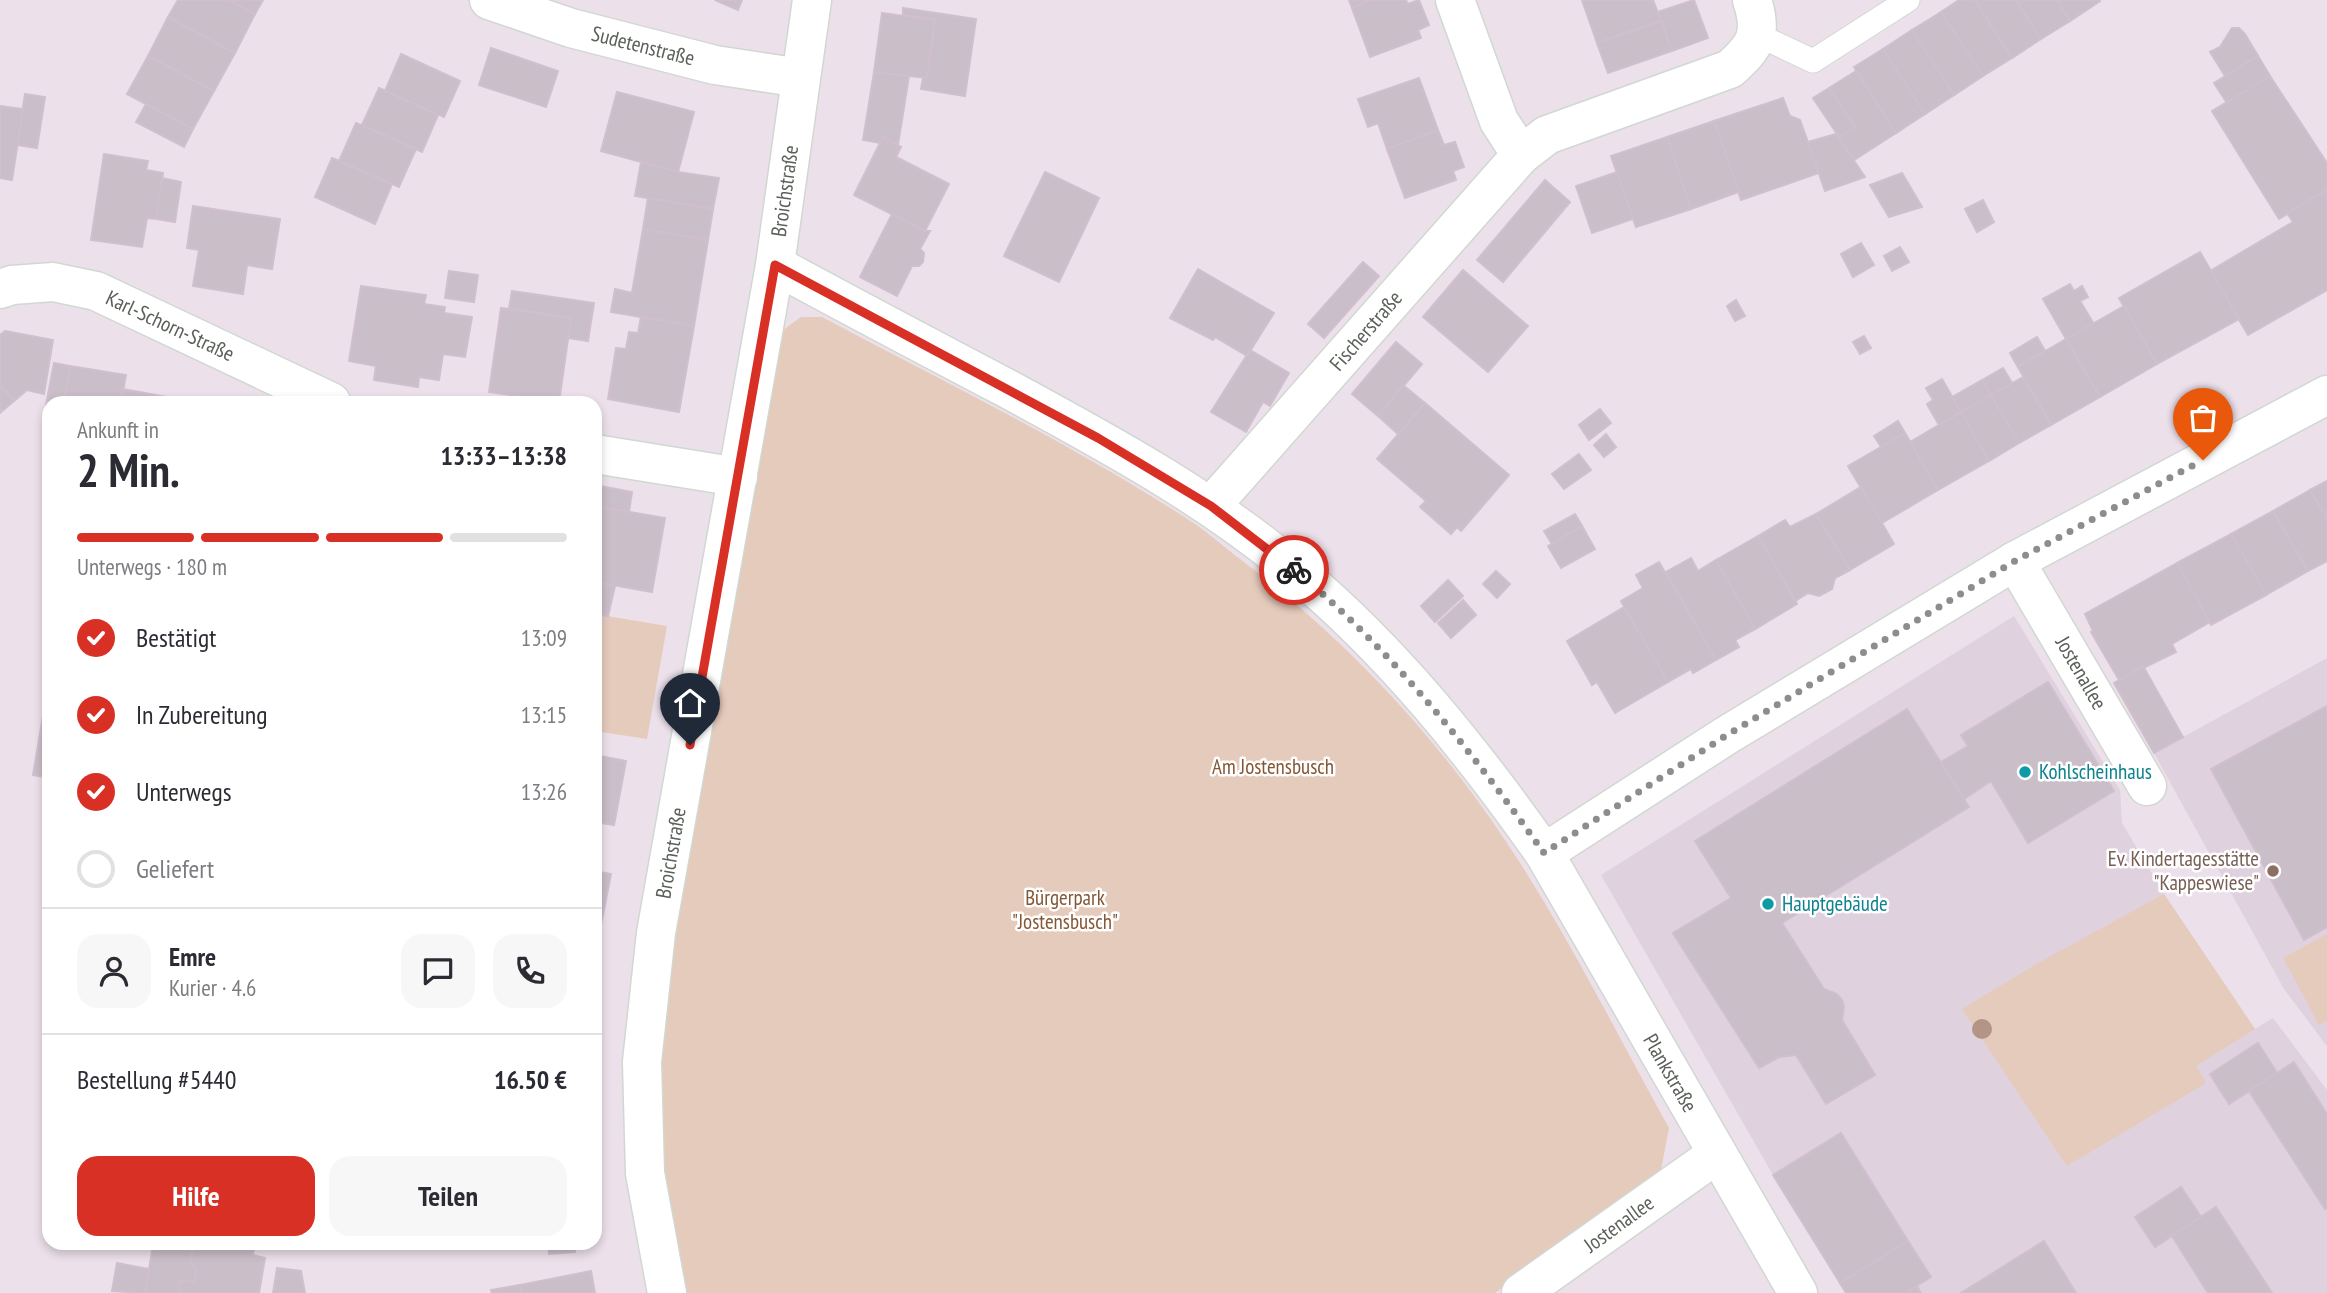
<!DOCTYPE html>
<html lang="de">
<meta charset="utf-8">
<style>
body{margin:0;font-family:"PT Sans Narrow",sans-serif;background:#f7f7f7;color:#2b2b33;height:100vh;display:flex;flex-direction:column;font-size:26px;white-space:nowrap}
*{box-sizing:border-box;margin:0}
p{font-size:23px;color:#7c7c81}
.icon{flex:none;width:38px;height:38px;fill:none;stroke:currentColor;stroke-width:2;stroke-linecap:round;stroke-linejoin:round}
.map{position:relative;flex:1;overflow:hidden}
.drawer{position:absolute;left:42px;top:396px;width:560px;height:854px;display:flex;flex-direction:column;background:#fff;border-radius:21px;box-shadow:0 4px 10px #0003}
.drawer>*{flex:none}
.pin{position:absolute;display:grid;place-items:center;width:60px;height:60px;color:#fff;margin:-72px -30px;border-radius:50% 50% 50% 0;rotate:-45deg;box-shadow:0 0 7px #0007}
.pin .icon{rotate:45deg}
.courier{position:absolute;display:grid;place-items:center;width:70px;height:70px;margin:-35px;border:5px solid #d93025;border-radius:50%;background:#fff;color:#222;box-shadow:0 2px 9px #0007}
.summary em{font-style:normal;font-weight:700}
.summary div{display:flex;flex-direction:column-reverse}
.summary{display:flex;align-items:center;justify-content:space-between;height:119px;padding:0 35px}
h1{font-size:46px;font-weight:700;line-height:52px}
.bar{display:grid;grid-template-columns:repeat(4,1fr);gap:10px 7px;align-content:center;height:84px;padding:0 35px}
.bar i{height:9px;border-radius:5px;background:#e1e1e2}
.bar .current{background:#d93025}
.bar p{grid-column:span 4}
.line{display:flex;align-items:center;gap:18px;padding:0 35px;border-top:2px solid #e1e1e2}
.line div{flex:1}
.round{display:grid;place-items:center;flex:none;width:74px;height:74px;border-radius:21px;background:#f7f7f7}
ol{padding:0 35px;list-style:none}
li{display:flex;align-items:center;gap:21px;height:77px}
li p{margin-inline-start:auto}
li .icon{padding:7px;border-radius:50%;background:#d93025;color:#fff;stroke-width:4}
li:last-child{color:#7c7c81}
li i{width:38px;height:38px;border:4px solid #e1e1e2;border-radius:50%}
.cta{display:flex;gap:14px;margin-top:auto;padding:14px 35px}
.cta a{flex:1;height:80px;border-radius:21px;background:#d93025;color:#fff;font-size:28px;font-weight:700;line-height:80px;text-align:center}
.cta a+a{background:#f7f7f7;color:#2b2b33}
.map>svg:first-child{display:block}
.education{fill:#dfd1dd}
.green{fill:#e5cbbc}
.building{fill:#cabec9;stroke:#d1bfd0;stroke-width:2}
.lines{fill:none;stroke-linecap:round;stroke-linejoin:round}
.service-casing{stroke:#d1d8d1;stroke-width:25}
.minor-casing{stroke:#d1d8d1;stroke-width:41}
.service{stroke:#fff;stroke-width:23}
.minor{stroke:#fff;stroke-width:38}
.tree{fill:#b39486}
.done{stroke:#8d8d8c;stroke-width:7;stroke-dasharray:0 12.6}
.route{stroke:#d93025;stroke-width:9}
.culture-dot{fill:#0f9aa8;stroke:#fff;stroke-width:2.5}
.education-dot{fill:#8d6e63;stroke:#fff;stroke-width:2.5}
.labels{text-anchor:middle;stroke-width:5;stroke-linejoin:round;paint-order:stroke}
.street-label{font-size:21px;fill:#5a6159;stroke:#fff}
.park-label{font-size:21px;fill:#855634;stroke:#fff}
.culture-label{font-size:21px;fill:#0d838f;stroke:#fff;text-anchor:start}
.education-label{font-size:21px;fill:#785e54;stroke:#fff;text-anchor:end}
</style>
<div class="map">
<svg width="2327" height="1293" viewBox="0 0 2327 1293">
<rect width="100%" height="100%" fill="#ece0ea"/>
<g class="education">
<polygon points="2014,616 2120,790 2122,823 2164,894 2255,1029 2273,1018 2327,1090 2327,1293 1846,1293 1773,1175 1601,875"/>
<polygon points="2327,658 2327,1045 2326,1045 2284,989 2154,753"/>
</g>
<g class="green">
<path d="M801,317H822C946,383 1074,445 1192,522C1209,533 1224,547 1240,559C1330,627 1410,708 1477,800C1552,902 1608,1018 1669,1128L1660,1175L1495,1293H684L680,1278L664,1168L659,1060L672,938L783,330Z"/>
<polygon points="595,614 667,626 647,739 595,731"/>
<polygon points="2164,894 2255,1029 2196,1066 2206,1083 2067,1166 1962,1009 2040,962"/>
<polygon points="2327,934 2327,1021 2319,1025 2283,958"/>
</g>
<g class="building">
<polygon points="178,0 229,0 255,14 235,53 168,17"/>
<polygon points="229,0 263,0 255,14"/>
<polygon points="715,0 742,0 738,10"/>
<polygon points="1349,0 1371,0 1352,8"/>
<polygon points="1371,0 1406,0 1408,4 1419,0 1429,25 1418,30 1421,38 1370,57 1352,8"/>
<polygon points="1582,0 1653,0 1661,21 1597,43"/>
<polygon points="1694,0 1708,38 1672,51 1658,12"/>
<polygon points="1959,0 1975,0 2012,58 1983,76 1941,12"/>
<polygon points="1975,0 2016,0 2041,39 2012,58"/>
<polygon points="2016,0 2057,0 2070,21 2041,39"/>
<polygon points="2057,0 2099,0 2100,1 2070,21"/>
<polygon points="903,8 976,19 965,96 921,89 923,78 927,78 935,20 903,15"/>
<polygon points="1941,12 1983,76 1954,95 1912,30"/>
<polygon points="882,13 935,20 927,78 874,72"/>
<polygon points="168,17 235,53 214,91 148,56"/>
<polygon points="1661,21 1672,51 1608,73 1597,43"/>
<polygon points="2232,28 2239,28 2245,34 2258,56 2225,76 2210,52 2220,47"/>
<polygon points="1912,30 1954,95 1925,114 1883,49"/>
<polygon points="491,48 558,71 546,107 479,85"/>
<polygon points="1883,49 1925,114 1896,133 1854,67"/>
<polygon points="401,54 460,81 444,117 385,91"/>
<polygon points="148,56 214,91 193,129 127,94"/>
<polygon points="2258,56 2270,76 2227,103 2214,83"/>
<polygon points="1856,71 1896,133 1854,160 1839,137 1855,127 1829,88"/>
<polygon points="874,72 909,76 898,145 883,137 880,143 863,140"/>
<polygon points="2270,76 2327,163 2327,190 2279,219 2212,111"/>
<polygon points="1419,78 1438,130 1387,149 1378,123 1368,127 1358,99"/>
<polygon points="379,88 438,115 422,152 362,125"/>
<polygon points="1829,88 1855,127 1839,137 1813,98"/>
<polygon points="617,92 694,112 678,172 601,151"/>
<polygon points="25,94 45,97 37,148 17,145"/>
<polygon points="1783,98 1790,116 1800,120 1819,173 1741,200 1714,121"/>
<polygon points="146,104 193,129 184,147 136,122"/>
<polygon points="0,106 23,109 12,180 0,178"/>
<polygon points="1714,121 1739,192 1691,209 1667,137"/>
<polygon points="356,123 416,149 399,187 339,161"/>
<polygon points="1438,130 1444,145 1455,142 1464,167 1453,171 1456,180 1405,198 1387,149"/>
<polygon points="1836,134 1865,177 1825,191 1808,142"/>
<polygon points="883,137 901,147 896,157 949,184 925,231 854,195"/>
<polygon points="1667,137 1691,209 1636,227 1611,156"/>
<polygon points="104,154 148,161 146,170 163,173 156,219 147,218 142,247 91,240"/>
<polygon points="332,158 392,184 375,224 315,197"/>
<polygon points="641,162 678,172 719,178 713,209 635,196"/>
<polygon points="1045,172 1099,198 1059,282 1004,256"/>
<polygon points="1617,172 1633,219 1592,233 1576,186"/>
<polygon points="1902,173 1922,207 1889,217 1870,185"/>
<polygon points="162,178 181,182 175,222 156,219"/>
<polygon points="1545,180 1570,202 1503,282 1477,260"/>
<polygon points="2327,190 2327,290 2248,335 2210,271 2293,222 2287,213"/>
<polygon points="648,198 713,209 708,240 643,229"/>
<polygon points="1983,200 1994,222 1977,232 1965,209"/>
<polygon points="193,206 280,219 272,269 247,265 243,294 193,286 199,250 187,248"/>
<polygon points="892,214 925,231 930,231 920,249 924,253 923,262 919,266 912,266 897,296 860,277"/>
<polygon points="643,229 708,240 694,326 611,312 615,289 632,293"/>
<polygon points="1861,243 1874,265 1853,277 1841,254"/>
<polygon points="1900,247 1909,262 1892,271 1884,256"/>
<polygon points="2200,252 2239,319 2157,364 2119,298"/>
<polygon points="1363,262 1379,276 1324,338 1308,324"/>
<polygon points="1198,269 1274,313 1247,356 1215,337 1213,340 1170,318"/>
<polygon points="1463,270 1528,326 1488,372 1423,317"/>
<polygon points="449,271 478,275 474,302 445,298"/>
<polygon points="2070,284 2074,291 2082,286 2088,297 2080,301 2094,324 2066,339 2043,299"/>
<polygon points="361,286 426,295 424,304 445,307 444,313 472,317 465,357 443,354 439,380 419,377 418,387 374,380 376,366 349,361"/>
<polygon points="512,291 594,303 588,341 568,338 571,318 509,308"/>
<polygon points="1736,300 1745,316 1735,321 1727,306"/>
<polygon points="2124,306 2157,364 2100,397 2066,339"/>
<polygon points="501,308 571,318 559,402 489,392"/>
<polygon points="641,317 694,326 679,412 608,399 616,348 626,349 629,332 638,333"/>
<polygon points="5,331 53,340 44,394 27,390 14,401 0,385 0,335"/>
<polygon points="1864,336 1871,348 1860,354 1853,342"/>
<polygon points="2037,337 2045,351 2018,367 2010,353"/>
<polygon points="2066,339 2100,397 2051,425 2018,367"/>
<polygon points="1396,342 1422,364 1378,416 1352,394"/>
<polygon points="1250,350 1289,373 1270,406 1263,402 1246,432 1211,412"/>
<polygon points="54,363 70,366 64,402 49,402 49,406 46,405"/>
<polygon points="70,366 126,375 121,402 64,402"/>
<polygon points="2003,368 2012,383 1991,395 1982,380"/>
<polygon points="2023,377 2051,425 2019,443 1991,395"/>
<polygon points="1942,379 1961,412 1939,425 1927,404 1933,400 1926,388"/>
<polygon points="1982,380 1991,395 1961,412 1952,397"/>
<polygon points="0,385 14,401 0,413"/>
<polygon points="1403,385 1425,403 1398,434 1378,416"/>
<polygon points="123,389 178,399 178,402 121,402"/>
<polygon points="1991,395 2019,443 1989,461 1961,412"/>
<polygon points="1425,403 1509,475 1461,531 1457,527 1451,534 1420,507 1426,501 1377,459"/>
<polygon points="1600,409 1611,423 1589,440 1579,425"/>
<polygon points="1961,412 1989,461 1938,490 1910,442"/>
<polygon points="1898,421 1905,433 1881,447 1874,436"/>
<polygon points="1905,433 1938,490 1882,523 1848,466"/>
<polygon points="1606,434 1616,447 1604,457 1594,445"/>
<polygon points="1579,454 1591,470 1564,489 1552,474"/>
<polygon points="2327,481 2327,519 2310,490"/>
<polygon points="595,485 632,492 629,512 595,506"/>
<polygon points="1861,487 1894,544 1850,570 1816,514"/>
<polygon points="2310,490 2327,519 2327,561 2308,571 2273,511"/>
<polygon points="595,506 665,518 652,592 595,582"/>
<polygon points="2273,511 2308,571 2266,595 2231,534"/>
<polygon points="1575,514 1582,526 1552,544 1544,531"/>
<polygon points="1816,514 1850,570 1835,578 1832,589 1819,596 1808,593 1795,601 1758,536 1785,520 1790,527"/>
<polygon points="49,523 49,561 43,560"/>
<polygon points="1582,526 1595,549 1561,568 1548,546"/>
<polygon points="2231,534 2266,595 2211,625 2177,563"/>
<polygon points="1758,536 1797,604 1755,629 1716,560"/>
<polygon points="1691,558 1698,571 1716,560 1755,629 1735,640 1739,647 1716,660 1666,572"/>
<polygon points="1659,562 1716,660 1693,673 1691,669 1668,682 1621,601 1643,588 1636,575"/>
<polygon points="2177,563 2210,622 2172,644 2176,652 2119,680 2091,632 2093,631 2085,614"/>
<polygon points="1496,571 1510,584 1497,598 1483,584"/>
<polygon points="1448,580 1463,596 1435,622 1421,606"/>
<polygon points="595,582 615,586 608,616 595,614"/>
<polygon points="1463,600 1476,615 1451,638 1438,623"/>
<polygon points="1624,607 1668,682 1615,713 1597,682 1592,685 1567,641"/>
<polygon points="2143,666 2183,737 2154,753 2114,683"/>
<polygon points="2048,682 2114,791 2028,843 1991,781 1964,799 1941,762 1968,746 1961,735"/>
<polygon points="48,686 49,687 49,778 33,775"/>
<polygon points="2327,706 2327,927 2304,940 2211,769"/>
<polygon points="1907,709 1969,807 1782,923 1824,989 1837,994 1842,1000 1844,1007 1842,1020 1875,1075 1826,1104 1796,1055 1779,1057 1759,1068 1673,933 1731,898 1695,841"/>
<polygon points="595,755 626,761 614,825 595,822"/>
<polygon points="595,871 611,874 595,955"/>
<polygon points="2258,1043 2277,1073 2229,1104 2210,1074"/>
<polygon points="2294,1062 2327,1114 2327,1207 2325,1209 2249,1091"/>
<polygon points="1841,1133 1908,1241 1840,1283 1773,1175"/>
<polygon points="2181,1187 2201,1217 2155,1247 2135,1217"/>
<polygon points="2216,1207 2272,1293 2208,1293 2172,1236"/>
<polygon points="1908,1241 1931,1277 1905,1293 1846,1293 1840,1283"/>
<polygon points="2044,1241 2076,1293 1961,1293"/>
<polygon points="147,1242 193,1242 191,1261 196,1270 195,1282 180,1281 179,1293 145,1293 153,1245"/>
<polygon points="193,1242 255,1242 253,1255 265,1258 259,1293 179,1293 180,1281 195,1282 196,1270 191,1261"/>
<polygon points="548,1242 575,1242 575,1252 549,1254"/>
<polygon points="117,1263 149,1269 145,1293 112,1291"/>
<polygon points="277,1268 301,1271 305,1293 273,1293"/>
<polygon points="591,1271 595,1293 521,1293 520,1285"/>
<polygon points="520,1285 521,1293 492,1293 491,1290"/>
<polygon points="1917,1286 1921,1293 1905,1293"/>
</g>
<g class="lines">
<g class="service-casing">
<polyline id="service" points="1758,35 1813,61 1908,0"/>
</g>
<g class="minor-casing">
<g id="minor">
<polyline points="489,0 571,28 715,65 801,78"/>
<polyline points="1455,0 1499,121 1521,155"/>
<path d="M775,265C852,307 930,348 1008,389C1108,443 1209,498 1297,572C1393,652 1472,751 1544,853L1798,1293"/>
<polyline points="0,289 12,285 53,282 96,291 331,402"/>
<polyline points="595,454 738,477"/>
<path d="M1211,506L1521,155L1547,135L1730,69C1756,46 1763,34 1752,0"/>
<polyline points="2015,561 2147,786"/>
<polyline points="1544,853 1727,735 2015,561 2327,395"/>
<polyline points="667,1293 645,1173 642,1062 656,933 775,265 812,0"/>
<polyline points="1521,1293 1717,1154"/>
</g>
</g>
<use href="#service" class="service"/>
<use href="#minor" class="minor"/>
</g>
<circle class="tree" cx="1982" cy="1029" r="10"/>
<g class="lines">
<path class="done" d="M1294,570C1390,647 1473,753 1544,853L1727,735L2015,561L2203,460"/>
<polyline class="route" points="690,745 775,265 1098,438 1211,506 1294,570"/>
</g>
<g class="culture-dot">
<circle cx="2025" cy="772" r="7"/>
<circle cx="1768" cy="904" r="7"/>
</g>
<circle class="education-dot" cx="2273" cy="871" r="7"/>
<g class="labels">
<g class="street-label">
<text transform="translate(643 46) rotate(14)" y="7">Sudetenstraße</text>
<text transform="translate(785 191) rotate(-82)" y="7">Broichstraße</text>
<text transform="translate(170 326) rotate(25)" y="7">Karl-Schorn-Straße</text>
<text transform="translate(1366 331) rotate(-49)" y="7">Fischerstraße</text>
<text transform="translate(2081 673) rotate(60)" y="7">Jostenallee</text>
<text transform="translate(671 853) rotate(-80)" y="7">Broichstraße</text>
<text transform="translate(1670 1073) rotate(60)" y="7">Plankstraße</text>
<text transform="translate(1619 1224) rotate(-36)" y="7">Jostenallee</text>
</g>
<g class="park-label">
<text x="1273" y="774">Am Jostensbusch</text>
<text x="1065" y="905">Bürgerpark<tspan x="1065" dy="24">"Jostensbusch"</tspan></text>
</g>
<g class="culture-label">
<text x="2039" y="779">Kohlscheinhaus</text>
<text x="1782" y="911">Hauptgebäude</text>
</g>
<g class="education-label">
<text x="2259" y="866">Ev. Kindertagesstätte<tspan x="2259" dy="24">"Kappeswiese"</tspan></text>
</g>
</g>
</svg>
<div class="pin" style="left:2203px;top:460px;background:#ea580c"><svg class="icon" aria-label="bag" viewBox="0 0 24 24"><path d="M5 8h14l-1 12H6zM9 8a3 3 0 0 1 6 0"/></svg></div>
<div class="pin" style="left:690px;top:745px;background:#1f2937"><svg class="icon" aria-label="home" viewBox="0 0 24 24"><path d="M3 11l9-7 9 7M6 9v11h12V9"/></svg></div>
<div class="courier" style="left:1294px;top:570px"><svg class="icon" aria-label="bike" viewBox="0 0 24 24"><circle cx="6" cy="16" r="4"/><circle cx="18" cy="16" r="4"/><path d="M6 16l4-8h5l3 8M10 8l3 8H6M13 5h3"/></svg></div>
<section class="drawer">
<div class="summary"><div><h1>2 Min.</h1><p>Ankunft in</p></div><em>13:33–13:38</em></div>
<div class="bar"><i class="current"></i><i class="current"></i><i class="current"></i><i></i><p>Unterwegs · 180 m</p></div>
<ol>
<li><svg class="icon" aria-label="check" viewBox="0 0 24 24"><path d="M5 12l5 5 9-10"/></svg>Bestätigt<p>13:09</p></li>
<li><svg class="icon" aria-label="check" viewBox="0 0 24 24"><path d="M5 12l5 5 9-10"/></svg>In Zubereitung<p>13:15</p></li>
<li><svg class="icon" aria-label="check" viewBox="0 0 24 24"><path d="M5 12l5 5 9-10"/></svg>Unterwegs<p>13:26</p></li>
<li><i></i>Geliefert</li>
</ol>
<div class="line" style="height:126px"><a class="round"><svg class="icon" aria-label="person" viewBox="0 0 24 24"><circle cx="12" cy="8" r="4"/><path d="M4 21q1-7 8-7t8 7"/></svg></a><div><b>Emre</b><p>Kurier · 4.6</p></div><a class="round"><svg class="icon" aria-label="chat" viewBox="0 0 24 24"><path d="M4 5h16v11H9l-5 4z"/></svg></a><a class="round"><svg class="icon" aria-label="phone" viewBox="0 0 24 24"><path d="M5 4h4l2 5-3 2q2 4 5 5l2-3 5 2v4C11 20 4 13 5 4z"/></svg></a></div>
<div class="line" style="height:91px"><div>Bestellung #5440</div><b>16.50 €</b></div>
<div class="cta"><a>Hilfe</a><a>Teilen</a></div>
</section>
</div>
